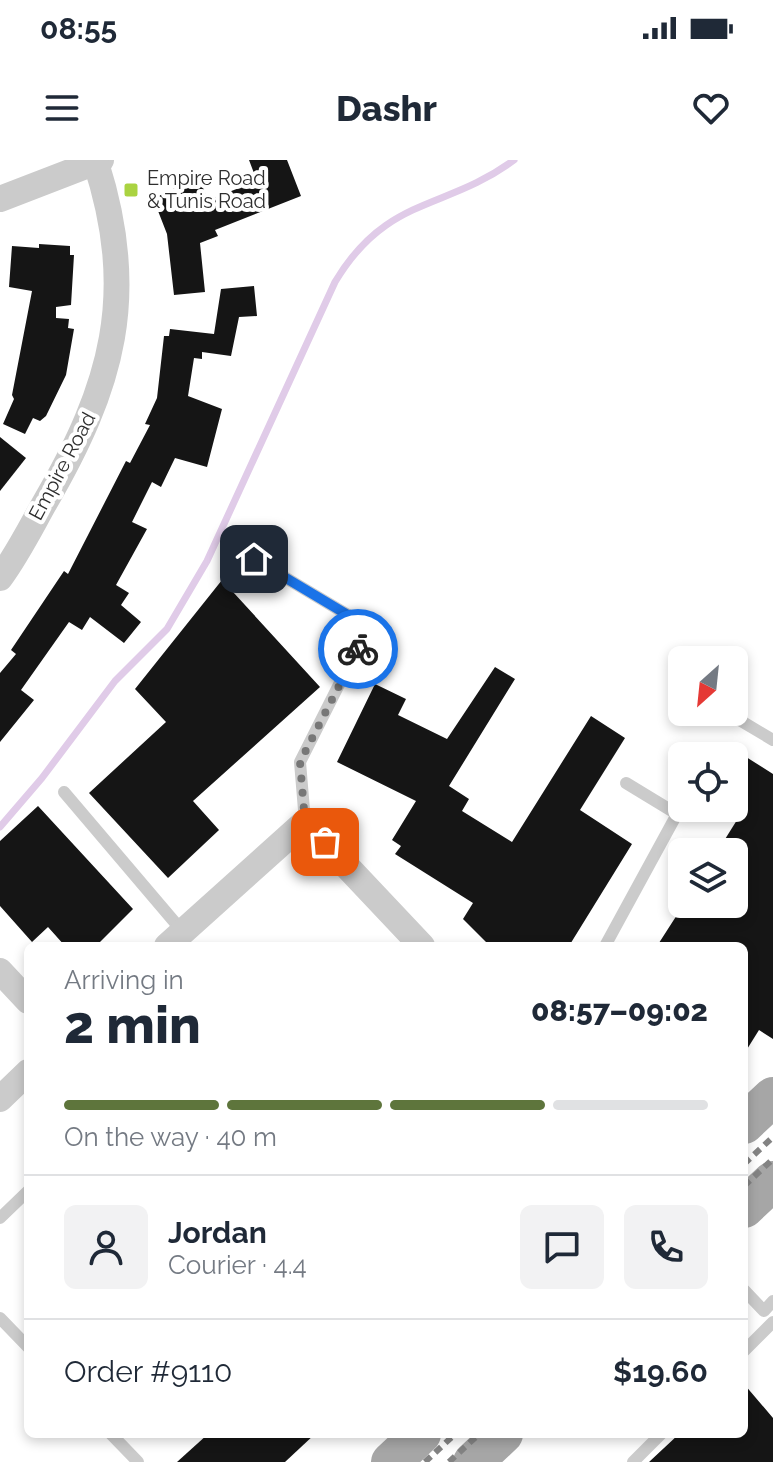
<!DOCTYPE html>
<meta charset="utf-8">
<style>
body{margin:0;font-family:Raleway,sans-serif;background:#f2f2f3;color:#1f2937;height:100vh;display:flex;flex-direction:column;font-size:30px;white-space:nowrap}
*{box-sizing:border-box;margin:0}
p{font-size:26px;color:#747a83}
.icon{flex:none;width:44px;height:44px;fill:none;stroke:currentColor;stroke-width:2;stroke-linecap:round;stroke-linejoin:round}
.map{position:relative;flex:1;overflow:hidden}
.details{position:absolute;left:24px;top:782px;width:724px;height:496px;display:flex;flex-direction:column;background:#fff;border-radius:12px;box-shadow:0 4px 12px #0003}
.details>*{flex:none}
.needle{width:52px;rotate:207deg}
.controls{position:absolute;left:668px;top:486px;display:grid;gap:16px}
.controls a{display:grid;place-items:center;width:80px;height:80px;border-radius:12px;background:#fff;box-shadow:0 4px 12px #0003;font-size:40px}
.pin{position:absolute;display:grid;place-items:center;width:68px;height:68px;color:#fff;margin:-34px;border-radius:16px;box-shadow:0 4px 12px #0006}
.courier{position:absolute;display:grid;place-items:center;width:80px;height:80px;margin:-40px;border:6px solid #1a73e8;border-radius:50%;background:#fff;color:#222;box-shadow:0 2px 10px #0007}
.summary em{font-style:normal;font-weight:800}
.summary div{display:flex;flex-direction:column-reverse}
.summary{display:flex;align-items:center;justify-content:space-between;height:136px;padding:0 40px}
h1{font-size:52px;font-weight:800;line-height:60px}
.bar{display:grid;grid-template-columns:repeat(4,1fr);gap:12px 8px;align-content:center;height:96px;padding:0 40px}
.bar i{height:10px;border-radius:6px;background:#e0e1e3}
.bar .current{background:#5e753c}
.bar p{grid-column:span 4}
.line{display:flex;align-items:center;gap:20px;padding:0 40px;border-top:2px solid #e0e1e3}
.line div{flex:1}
.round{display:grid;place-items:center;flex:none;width:84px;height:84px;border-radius:12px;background:#f2f2f3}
.status{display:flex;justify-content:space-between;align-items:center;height:56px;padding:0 40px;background:#fff;direction:ltr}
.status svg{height:22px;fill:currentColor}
header{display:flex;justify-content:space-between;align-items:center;height:104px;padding:0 40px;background:#fff;font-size:36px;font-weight:800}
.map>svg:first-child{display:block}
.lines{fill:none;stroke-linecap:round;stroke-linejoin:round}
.stream{stroke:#e0cbe8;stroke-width:7}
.building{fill:#151515}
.lane{stroke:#cbcbcb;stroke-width:12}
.street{stroke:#cbcbcb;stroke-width:26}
.primary{stroke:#a6a6a6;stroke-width:40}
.rail{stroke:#838383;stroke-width:6;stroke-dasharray:8 6;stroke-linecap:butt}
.done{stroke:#777;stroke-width:8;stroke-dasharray:0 14.4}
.route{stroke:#1a73e8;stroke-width:10}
.poi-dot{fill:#aad341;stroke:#fff;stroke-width:3}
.labels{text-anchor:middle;stroke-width:8;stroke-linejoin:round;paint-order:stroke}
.poi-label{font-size:20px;fill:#2e2e2e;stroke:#fff;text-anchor:start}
.street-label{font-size:20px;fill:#2e2e2e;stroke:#fff}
</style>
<div class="status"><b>08:55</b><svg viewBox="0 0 49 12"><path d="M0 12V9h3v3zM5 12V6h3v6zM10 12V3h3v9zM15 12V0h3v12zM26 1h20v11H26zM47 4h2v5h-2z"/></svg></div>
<header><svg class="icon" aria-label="menu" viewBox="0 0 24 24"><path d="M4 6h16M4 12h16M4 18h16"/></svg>Dashr<svg class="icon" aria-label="heart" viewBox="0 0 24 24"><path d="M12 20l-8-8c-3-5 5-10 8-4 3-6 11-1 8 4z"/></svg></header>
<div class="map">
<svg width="773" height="1302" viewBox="0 0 773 1302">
<rect width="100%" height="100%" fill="#fff"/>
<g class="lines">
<path class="stream" d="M0,667L42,618L115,521L167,469L207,401L335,122C387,35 445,51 514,0"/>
</g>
<g class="building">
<polygon points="249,0 287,0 301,36 215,70 218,76 200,83 205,132 174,135 167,74 153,38 174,30 170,22 197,12 208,40 257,21"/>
<polygon points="39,84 70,86 70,95 74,95 71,145 56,147 56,158 69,159 68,168 74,169 66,215 46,256 40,261 33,258 25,274 3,264 14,239 12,235 32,131 9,127 12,86 39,88"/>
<polygon points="254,126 257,156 239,157 231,196 202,192 202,199 194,198 188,236 222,249 207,307 175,298 161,327 152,322 132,362 147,369 116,425 129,433 121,445 141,462 124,483 90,457 82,470 69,462 21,530 34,540 0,582 0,513 16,494 11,490 64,411 68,414 126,301 130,303 150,265 145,264 157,238 164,176 169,176 170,169 214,174 221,129"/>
<polygon points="0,277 26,298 0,331"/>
<polygon points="222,420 320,527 193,641 219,670 168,718 89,633 166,562 135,529"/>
<polygon points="495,507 515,519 449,626 469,639 462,651 512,682 591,556 625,578 580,650 632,684 569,786 490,786 463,759 473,743 395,694 401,686 392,680 416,641 337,602 375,524 406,539 398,555 447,579"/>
<polygon points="743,595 773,614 773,879 759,870 744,894 744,786 657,786 684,744 734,744 734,692 717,692 742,652 734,646 734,609"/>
<polygon points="38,646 133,749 96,786 65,786 48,767 32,782 0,746 0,681"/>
<polygon points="744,1224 773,1258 773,1302 649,1302 679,1274 744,1274"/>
<polygon points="208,1274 315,1274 285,1302 177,1302"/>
</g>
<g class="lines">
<g class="lane">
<polyline points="254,399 368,467 300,602 305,662"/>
<polyline points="726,552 773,580"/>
<polyline points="64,632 183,772"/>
<polyline points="605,786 677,654 626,623"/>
<polyline points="0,1058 28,1031"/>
<polyline points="744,1130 764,1151 773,1141"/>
<polyline points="0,1158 28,1187"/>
<polyline points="744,1191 773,1162"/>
<polyline points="111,1274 138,1302"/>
<polyline points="633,1302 661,1274"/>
</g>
<g class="street">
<polyline points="0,39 101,0"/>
<path d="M0,418C17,395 30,369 44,344C113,226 139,134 95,0"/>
<polyline points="167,786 305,662 422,786"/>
<polyline points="0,811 28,841"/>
<polyline points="0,939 28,912"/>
</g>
<g class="primary">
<polyline points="744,964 773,937"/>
<polyline points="744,1048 773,1021"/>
<polyline points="391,1302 421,1274"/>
<polyline points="473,1302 503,1274"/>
</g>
<g class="rail">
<polyline points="744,1004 773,977"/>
<polyline points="744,1026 773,999"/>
<polyline points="425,1302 455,1274"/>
<polyline points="449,1302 479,1274"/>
</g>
</g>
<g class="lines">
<polyline class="done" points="325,682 305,662 300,602 358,489"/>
<polyline class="route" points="254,399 368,467 358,489"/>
</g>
<rect class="poi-dot" x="123" y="22" width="16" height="16" rx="4"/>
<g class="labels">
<g class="poi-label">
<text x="147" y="25">Empire Road<tspan x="147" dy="23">&amp; Tunis Road</tspan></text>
</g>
<g class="street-label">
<text transform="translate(62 306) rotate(-62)" y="7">Empire Road</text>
</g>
</g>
</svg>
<div class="controls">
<a><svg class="needle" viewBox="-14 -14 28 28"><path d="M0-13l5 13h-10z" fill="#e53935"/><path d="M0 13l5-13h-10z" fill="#747a83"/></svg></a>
<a><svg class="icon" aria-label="locate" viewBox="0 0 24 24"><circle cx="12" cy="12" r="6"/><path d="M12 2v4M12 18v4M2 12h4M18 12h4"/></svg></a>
<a><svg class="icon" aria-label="layers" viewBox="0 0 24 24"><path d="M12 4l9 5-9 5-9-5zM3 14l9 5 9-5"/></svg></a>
</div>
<div class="pin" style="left:325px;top:682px;background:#ea580c"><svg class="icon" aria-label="bag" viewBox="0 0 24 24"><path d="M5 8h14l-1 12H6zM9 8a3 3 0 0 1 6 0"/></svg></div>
<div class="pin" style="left:254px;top:399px;background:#1f2937"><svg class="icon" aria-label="home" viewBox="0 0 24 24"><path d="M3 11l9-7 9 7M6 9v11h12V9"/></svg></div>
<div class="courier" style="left:358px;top:489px"><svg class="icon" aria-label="bike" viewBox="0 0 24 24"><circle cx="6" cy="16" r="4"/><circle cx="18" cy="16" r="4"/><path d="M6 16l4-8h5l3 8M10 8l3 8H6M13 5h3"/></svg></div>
<section class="details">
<div class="summary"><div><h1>2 min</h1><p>Arriving in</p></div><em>08:57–09:02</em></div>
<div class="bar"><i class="current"></i><i class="current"></i><i class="current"></i><i></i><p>On the way · 40 m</p></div>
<div class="line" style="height:144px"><a class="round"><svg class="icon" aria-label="person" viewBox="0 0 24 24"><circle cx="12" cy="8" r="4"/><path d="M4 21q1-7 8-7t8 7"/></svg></a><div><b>Jordan</b><p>Courier · 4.4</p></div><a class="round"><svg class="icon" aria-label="chat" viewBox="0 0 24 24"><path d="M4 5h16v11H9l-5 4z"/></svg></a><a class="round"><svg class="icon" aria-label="phone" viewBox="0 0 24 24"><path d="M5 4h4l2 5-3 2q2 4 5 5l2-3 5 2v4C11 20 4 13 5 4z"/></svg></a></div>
<div class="line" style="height:104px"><div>Order #9110</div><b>$19.60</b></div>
</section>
</div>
